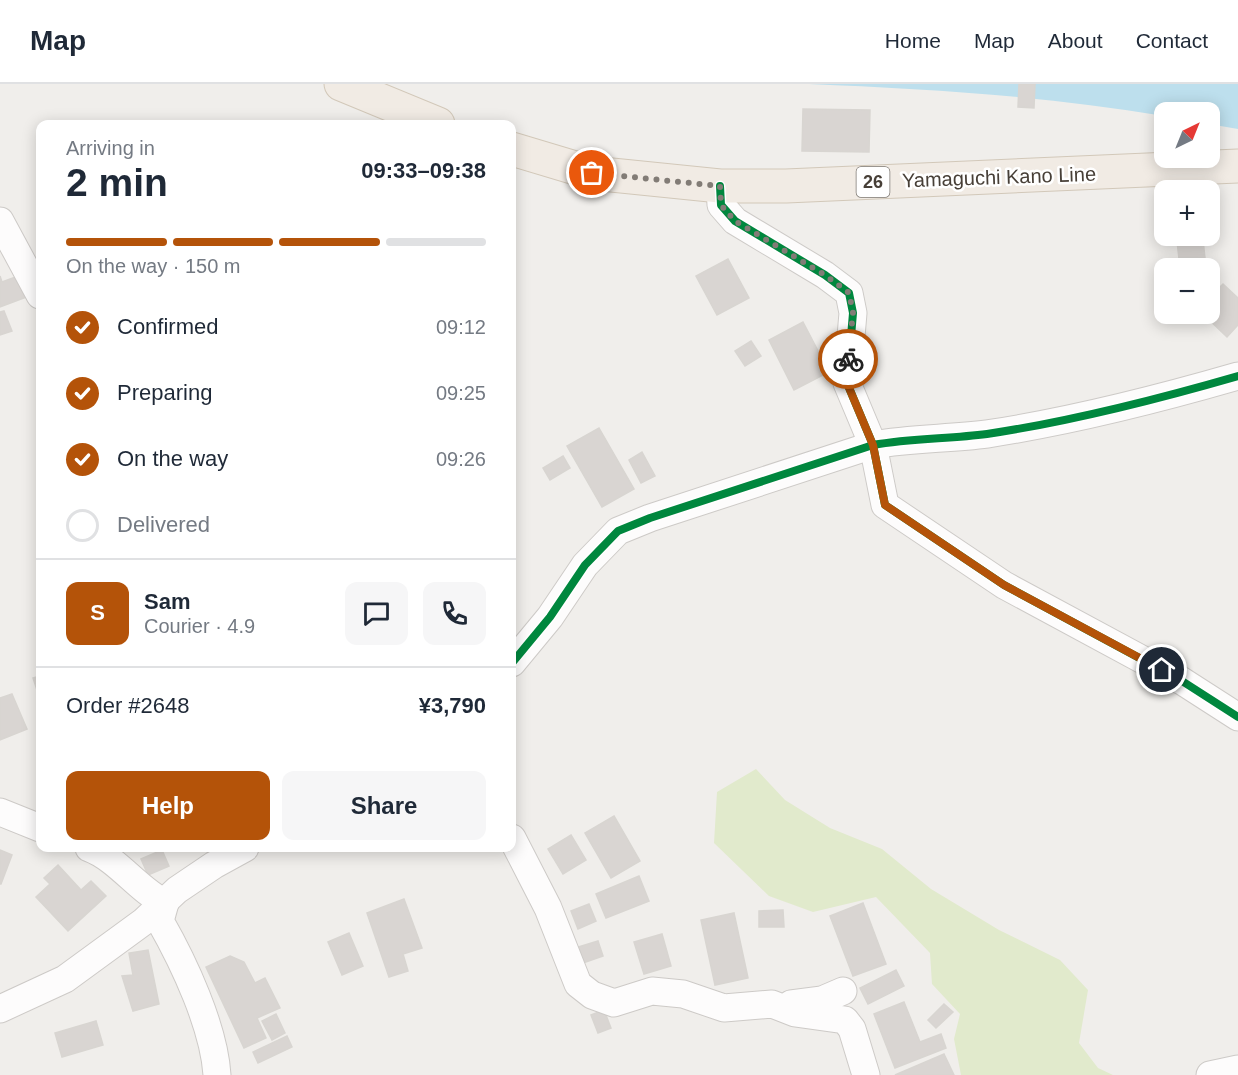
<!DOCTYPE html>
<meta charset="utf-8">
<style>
body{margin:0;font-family:Helvetica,sans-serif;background:#f6f6f7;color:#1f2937;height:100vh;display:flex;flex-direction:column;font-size:22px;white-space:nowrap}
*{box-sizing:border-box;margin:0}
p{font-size:20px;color:#747a83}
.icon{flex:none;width:33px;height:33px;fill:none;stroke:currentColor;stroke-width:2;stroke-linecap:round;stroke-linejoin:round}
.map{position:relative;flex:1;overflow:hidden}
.panel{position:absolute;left:36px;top:36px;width:480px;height:732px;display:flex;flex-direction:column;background:#fff;border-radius:12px;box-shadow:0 3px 15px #0003}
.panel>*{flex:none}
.needle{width:39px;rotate:43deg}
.fabs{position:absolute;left:1154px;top:18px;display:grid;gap:12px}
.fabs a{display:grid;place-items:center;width:66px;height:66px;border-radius:12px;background:#fff;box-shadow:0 3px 15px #0003;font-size:30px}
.pin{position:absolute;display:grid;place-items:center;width:51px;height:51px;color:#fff;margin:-26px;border:3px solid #fff;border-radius:50%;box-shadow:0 2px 6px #0007}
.courier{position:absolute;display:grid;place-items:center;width:60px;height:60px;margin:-30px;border:4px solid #b45309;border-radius:50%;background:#fff;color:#222;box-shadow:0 2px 8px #0007}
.overview em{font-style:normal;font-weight:700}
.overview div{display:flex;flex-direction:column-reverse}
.overview{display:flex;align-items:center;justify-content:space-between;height:102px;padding:0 30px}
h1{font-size:39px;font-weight:700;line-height:45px}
.bar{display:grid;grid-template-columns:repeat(4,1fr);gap:9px 6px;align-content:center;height:72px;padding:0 30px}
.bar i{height:8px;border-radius:4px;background:#e0e1e3}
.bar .on{background:#b45309}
.bar p{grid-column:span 4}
.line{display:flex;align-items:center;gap:15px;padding:0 30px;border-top:2px solid #e0e1e3}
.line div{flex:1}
.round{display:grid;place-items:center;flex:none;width:63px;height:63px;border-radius:12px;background:#f6f6f7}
ol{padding:0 30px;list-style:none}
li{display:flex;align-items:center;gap:18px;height:66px}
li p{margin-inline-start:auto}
li .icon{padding:6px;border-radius:50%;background:#b45309;color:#fff;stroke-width:4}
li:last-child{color:#747a83}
li i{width:33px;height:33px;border:3px solid #e0e1e3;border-radius:50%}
.action{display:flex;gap:12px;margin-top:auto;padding:12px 30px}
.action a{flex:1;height:69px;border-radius:12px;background:#b45309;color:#fff;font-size:24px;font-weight:700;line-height:69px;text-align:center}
.action a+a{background:#f6f6f7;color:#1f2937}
header{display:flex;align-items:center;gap:36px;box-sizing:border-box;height:84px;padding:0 30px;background:#fff;border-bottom:2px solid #e0e1e3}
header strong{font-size:28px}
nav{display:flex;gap:33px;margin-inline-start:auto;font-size:21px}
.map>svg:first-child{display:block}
.green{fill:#e1eacc}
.water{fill:#bddfed}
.building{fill:#d9d5d2;stroke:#d8d5d1;stroke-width:1.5}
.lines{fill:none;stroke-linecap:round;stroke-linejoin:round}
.minor-casing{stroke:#cdcac7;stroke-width:29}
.major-casing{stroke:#d2c8b9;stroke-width:35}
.minor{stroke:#fdfcfc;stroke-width:27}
.major{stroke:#f1ebe4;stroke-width:33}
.cycleway-casing{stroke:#fff;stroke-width:11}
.cycleway{stroke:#00873e;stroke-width:8}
.done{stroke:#827c76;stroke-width:6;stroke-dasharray:0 10.8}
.route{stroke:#b45309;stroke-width:8}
.labels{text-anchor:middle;stroke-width:5;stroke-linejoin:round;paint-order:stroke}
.shield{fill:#fff;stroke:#7e7973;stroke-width:1.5}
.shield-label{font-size:18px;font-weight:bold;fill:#473f37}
.street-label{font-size:20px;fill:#473f37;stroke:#fff}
</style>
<header>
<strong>Map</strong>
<nav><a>Home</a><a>Map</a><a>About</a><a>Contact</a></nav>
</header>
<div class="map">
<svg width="1238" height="991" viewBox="0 0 1238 991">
<rect width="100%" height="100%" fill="#f0eeeb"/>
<polygon class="green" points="756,685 785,716 830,744 882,765 931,805 999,846 1060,876 1088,906 1079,959 1098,984 1113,991 961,991 954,955 960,930 932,900 930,869 876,813 813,828 769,812 714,759 717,708"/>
<path class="water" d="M809,0H1238V45L1209,40V28H1164V32C1047,12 928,5 809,0Z"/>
<g class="building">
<polygon points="1019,0 1035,0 1034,24 1018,23"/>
<polygon points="803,25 870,26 869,68 802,67"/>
<polygon points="1203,155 1206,184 1180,184 1177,157"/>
<polygon points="728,175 749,214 717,231 696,192"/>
<polygon points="21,191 29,212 0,223 0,192 2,198"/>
<polygon points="1223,200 1238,214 1238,241 1227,253 1203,230 1209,230 1209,214"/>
<polygon points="4,227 12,247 0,251 0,228"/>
<polygon points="803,238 829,288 794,306 769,256"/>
<polygon points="751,257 761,272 745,282 735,267"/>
<polygon points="599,344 634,405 602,423 567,362"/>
<polygon points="642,368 655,392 641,399 629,376"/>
<polygon points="563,372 570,384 550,396 543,384"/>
<polygon points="40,592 40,615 33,594"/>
<polygon points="12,610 27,645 0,656 0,614"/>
<polygon points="614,732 640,777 611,794 585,749"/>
<polygon points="571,751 586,776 563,790 548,765"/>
<polygon points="0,766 12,771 1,800 0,800"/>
<polygon points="162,766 169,782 148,791 141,775"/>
<polygon points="58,781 81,806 91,797 106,812 68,847 36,813 50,800 44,794"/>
<polygon points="639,792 649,817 606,834 596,810"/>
<polygon points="404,815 422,864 403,870 408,887 389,893 367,829"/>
<polygon points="863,819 886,880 853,892 830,832"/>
<polygon points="589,820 596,837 578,845 571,827"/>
<polygon points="783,826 784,843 759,843 759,827"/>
<polygon points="734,829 748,894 715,901 701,836"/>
<polygon points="349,849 363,882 342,891 328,858"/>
<polygon points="662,850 671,882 644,890 634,858"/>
<polygon points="598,857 603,872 580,880 575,864"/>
<polygon points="148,866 159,920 133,927 122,892 133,891 129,869"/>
<polygon points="230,872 244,878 255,899 265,894 280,924 257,934 266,954 244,964 206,883"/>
<polygon points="896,886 904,902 868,920 860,904"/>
<polygon points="904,918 920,958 941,950 946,964 895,984 874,930"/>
<polygon points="944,920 953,928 936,944 928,936"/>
<polygon points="604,926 611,944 598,949 591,931"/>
<polygon points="276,930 285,949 272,956 262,937"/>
<polygon points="96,937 103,961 62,973 55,949"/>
<polygon points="287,952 292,963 258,979 253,968"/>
<polygon points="944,970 954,991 895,991"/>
</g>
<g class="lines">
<g class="minor-casing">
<g id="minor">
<polyline points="720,102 721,121 735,137 825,191 849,209 853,229 847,299 873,361 885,421 1004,501 1182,597 1238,633"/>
<polyline points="0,137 40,211"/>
<path d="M512,579L550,533L585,481L618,447L650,434L873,361C911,354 949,355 987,350C1073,337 1155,316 1238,292"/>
<polyline points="0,728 40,744"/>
<polyline points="512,754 548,824 578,900 592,911 614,919 652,907 683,910 724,924 772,920 795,929 845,936 852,945 866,991"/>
<path d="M89,764C118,775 137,805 165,819"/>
<path d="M165,819L160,837C184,879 214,943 217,991"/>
<polyline points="791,920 822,916 843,907"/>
<polyline points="0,925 65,895 143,838 177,806 214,781 245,764"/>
<polyline points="1210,991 1238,985"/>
</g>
</g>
<g class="major-casing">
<g id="major">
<polyline points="341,0 438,40"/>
<polyline points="512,65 592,89 720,102 786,102 1238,82"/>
</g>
</g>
<use href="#minor" class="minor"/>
<use href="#major" class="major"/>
<g class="cycleway-casing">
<g id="cycleway">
<polyline points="720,102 721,121 735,137 825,191 849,209 853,229 847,299 873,361 885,421 1004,501 1182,597 1238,633"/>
<path d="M512,579L550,533L585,481L618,447L650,434L873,361C911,354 949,355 987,350C1073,337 1155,316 1238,292"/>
</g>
</g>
<use href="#cycleway" class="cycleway"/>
</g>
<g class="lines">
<polyline class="done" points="592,89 720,102 721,121 735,137 825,191 849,209 853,229 848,275"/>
<polyline class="route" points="848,275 847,299 873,361 885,421 1004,501 1162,586"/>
</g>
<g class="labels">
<rect class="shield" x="856.5" y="83" width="33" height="30" rx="4.5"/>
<g class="shield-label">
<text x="873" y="104">26</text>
</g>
<g class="street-label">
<text transform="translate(999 93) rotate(-2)" y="7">Yamaguchi Kano Line</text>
</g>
</g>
</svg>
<div class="fabs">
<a><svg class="needle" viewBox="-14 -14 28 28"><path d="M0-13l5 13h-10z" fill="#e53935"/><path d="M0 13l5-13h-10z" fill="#747a83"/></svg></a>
<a>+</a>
<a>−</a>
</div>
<div class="pin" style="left:592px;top:89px;background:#ea580c"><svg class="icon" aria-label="bag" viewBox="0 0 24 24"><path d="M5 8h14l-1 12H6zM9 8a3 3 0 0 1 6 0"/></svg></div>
<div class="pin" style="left:1162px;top:586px;background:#1f2937"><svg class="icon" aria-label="home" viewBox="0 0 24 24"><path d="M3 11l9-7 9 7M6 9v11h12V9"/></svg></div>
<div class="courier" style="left:848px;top:275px"><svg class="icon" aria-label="bike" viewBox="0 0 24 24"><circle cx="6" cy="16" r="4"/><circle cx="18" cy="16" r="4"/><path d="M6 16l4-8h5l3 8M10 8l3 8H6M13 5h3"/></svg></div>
<section class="panel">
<div class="overview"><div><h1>2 min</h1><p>Arriving in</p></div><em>09:33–09:38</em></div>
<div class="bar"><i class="on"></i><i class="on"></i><i class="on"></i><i></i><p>On the way · 150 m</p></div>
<ol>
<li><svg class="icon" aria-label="check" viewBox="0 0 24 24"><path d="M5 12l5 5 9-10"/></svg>Confirmed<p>09:12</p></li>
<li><svg class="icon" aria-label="check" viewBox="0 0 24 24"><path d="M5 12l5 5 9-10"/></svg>Preparing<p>09:25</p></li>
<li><svg class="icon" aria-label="check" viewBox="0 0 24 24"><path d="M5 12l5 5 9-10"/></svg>On the way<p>09:26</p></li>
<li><i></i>Delivered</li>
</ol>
<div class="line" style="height:108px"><b class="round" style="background:#b45309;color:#fff">S</b><div><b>Sam</b><p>Courier · 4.9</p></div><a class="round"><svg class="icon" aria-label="chat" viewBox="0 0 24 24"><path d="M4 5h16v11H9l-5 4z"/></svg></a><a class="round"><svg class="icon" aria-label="phone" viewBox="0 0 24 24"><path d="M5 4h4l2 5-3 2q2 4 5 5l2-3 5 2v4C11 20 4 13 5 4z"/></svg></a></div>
<div class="line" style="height:78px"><div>Order #2648</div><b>¥3,790</b></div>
<div class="action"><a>Help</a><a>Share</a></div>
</section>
</div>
